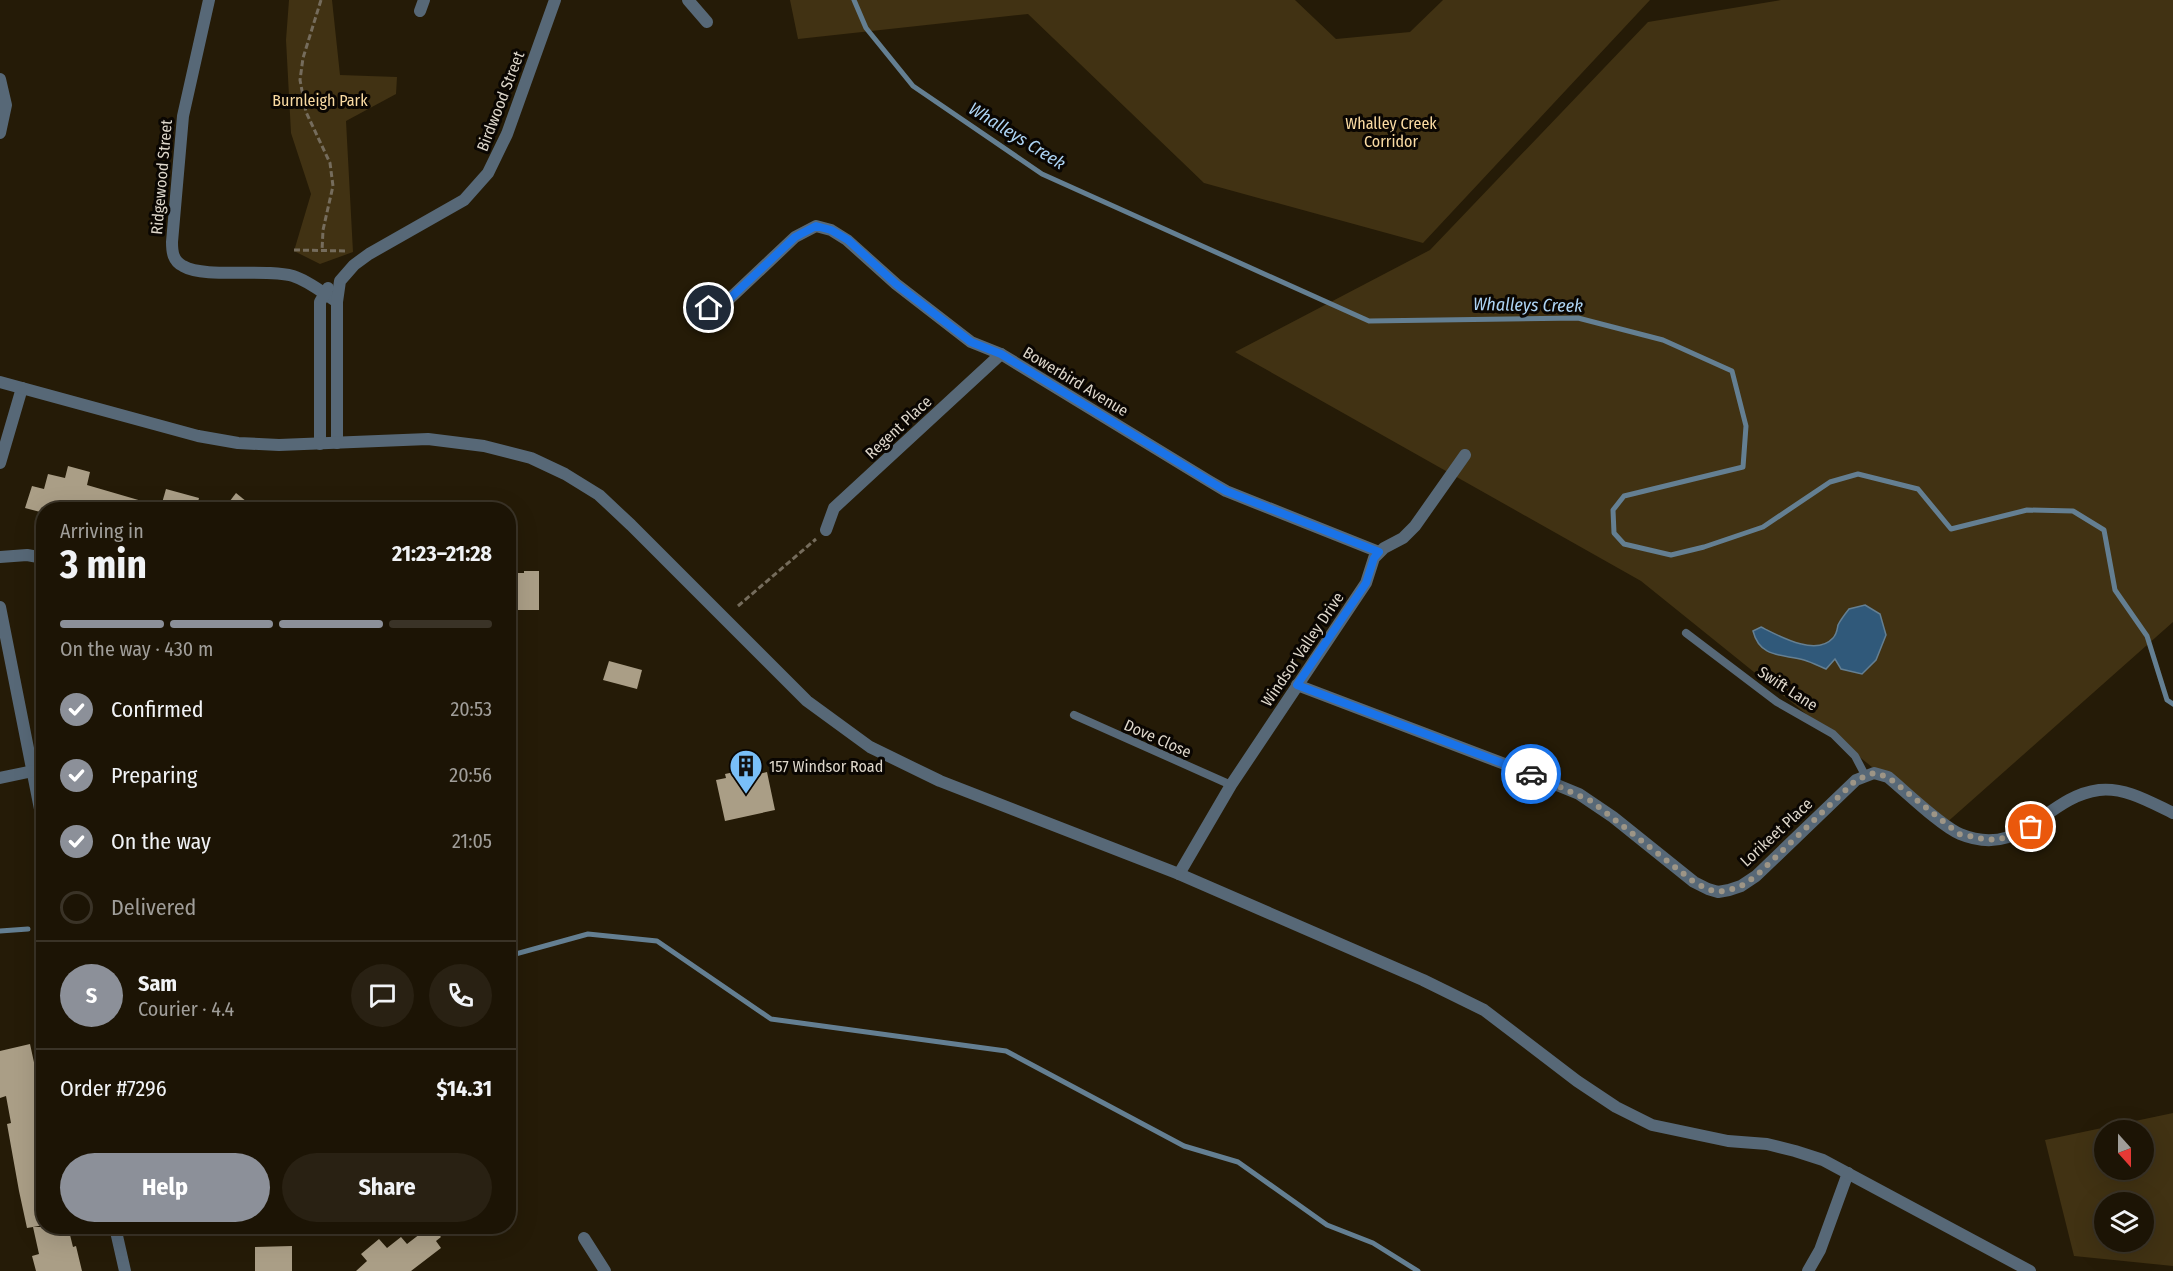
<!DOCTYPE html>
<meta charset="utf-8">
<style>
body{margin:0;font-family:"Fira Sans Condensed",sans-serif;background:#292113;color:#f1f3f6;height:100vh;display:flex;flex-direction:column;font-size:22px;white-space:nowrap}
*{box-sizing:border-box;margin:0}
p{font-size:20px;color:#a09e9a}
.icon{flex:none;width:33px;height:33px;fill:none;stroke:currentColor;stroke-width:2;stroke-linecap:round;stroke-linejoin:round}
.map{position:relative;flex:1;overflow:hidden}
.details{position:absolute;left:36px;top:502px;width:480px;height:732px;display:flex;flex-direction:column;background:#1c1405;border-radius:24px;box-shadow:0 6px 24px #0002,0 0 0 2px #3a3327}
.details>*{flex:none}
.needle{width:39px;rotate:159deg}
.tools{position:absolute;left:2094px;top:1120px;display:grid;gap:12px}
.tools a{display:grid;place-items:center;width:60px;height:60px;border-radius:50%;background:#1c1405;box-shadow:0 6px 24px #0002,0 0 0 2px #3a3327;font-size:30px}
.pin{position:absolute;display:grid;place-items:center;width:51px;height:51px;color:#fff;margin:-26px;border:3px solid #fff;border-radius:50%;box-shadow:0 2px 6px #0007}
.courier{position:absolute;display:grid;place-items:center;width:60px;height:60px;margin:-30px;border:4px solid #1a73e8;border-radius:50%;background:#fff;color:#222;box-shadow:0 2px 8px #0007}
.headline em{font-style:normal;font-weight:700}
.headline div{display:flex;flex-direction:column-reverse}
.headline{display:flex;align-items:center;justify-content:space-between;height:102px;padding:0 24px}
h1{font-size:39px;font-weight:700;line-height:45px}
.bar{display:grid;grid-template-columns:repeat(4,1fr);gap:9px 6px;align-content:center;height:72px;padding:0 24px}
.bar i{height:8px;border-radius:4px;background:#3a3327}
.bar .active{background:#8c9099}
.bar p{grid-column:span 4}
.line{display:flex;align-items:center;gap:15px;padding:0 24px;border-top:2px solid #3a3327}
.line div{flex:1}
.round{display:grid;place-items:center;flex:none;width:63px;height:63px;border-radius:32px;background:#292113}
ol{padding:0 24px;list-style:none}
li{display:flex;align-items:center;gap:18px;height:66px}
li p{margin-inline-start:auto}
li .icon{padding:6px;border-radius:50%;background:#8c9099;color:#fff;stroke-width:4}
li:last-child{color:#a09e9a}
li i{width:33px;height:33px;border:3px solid #3a3327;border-radius:50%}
.primary-button{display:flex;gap:12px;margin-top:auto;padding:12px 24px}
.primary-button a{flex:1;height:69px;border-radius:36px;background:#8c9099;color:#fff;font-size:24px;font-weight:700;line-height:69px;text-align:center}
.primary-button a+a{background:#292113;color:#f1f3f6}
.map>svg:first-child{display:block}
.green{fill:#413213;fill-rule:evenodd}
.water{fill:#30597a;stroke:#647f92;stroke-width:1.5}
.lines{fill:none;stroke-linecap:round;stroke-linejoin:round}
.stream{stroke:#647f92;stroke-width:5}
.building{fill:#aa9e86}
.path{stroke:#756c5c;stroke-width:3;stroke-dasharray:6 3;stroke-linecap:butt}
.service{stroke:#576877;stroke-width:8}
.minor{stroke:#576877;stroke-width:12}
.tertiary{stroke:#576877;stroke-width:12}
.done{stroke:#9d9586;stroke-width:6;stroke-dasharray:0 10.8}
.route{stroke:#1a73e8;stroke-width:8}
.labels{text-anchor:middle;stroke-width:6;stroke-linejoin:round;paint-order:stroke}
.park-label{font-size:16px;fill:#fadba2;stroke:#0a0602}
.street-label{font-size:16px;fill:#ded7cb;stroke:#0a0602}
.poi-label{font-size:16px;fill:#ded7cb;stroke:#0a0602;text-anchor:start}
.water-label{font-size:18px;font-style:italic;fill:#add3f3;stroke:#0a0602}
</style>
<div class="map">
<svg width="2173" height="1271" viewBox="0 0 2173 1271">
<rect width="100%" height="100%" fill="#251b07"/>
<g class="green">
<polygon points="289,0 332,0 340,75 397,77 396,94 346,121 353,252 320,264 294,251 311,194 291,133 286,40"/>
<polygon points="790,0 1295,0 1336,39 1410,32 1443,0 1650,0 1423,243 1204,183 1028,14 798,39"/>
<polygon points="1781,0 2173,0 2173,622 1944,825 1641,581 1235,352 1430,250 1648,22"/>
<path d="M2173,1113V1266L2074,1256L2045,1140ZM2104,1131H2144V1170H2104ZM2104,1203H2144V1242H2104Z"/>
</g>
<path class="water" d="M1865,605L1880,614L1886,635L1876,660L1862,674L1841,669L1835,659L1826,669C1819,666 1811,662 1804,660C1784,654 1760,659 1753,631L1761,627C1779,636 1816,657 1833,638C1837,634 1837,630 1838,625C1841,619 1845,614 1849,609Z"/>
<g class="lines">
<g class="stream">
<polyline points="854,0 866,28 913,86 1042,174 1369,321 1578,318 1663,340 1732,371 1746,426 1743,467 1624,496 1613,510 1614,533 1624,544 1671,555 1704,547 1763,527 1830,482 1858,474 1918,489 1951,529 2027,510 2073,511 2104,530 2115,590 2147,636 2167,700 2173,704"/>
<polyline points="0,931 28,929"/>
<polyline points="508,956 588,934 657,941 771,1019 1006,1051 1184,1146 1238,1162 1327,1225 1373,1243 1418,1271"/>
</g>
</g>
<g class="building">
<polygon points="68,466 90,472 87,485 159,506 158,510 44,510 44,513 25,508 32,486 44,489 48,474 65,478"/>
<polygon points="166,489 199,498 196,510 160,510"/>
<polygon points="236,493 257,510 223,510"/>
<polygon points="524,571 539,571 539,610 508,610 508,573 524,573"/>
<polygon points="609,661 642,670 637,689 603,680"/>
<polygon points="758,767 759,774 767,772 775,810 725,821 716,780 726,778 725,774"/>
<polygon points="30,1044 42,1099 44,1099 44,1225 33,1227 68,1227 73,1247 76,1246 82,1271 36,1271 32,1256 39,1254 33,1227 27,1228 19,1191 7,1124 11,1123 6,1096 0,1098 0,1051"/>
<polygon points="429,1227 433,1227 441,1237 436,1241 441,1248 411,1271 356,1271 367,1261 361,1254 379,1239 387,1248 401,1237 407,1244"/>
<polygon points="292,1246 292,1271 255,1271 255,1247"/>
</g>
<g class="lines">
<g class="path">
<polyline points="321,0 303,58 300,80 306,112 330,163 333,186 323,230 322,251"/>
<polyline points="294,250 347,251"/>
<polyline points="738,606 816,539"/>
</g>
<g class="service">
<polyline points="1686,633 1777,702 1833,734 1855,756 1865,775"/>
<polyline points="1074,715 1231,785"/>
</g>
<g class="minor">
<path d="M209,0L183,116L172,242C172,252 173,261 183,266C205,279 265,268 293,276C309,281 323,293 337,302"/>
<polyline points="688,0 707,22"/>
<polyline points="420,11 424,0"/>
<polyline points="0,79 6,105 0,133"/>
<polyline points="693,312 724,304 795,237 816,226 831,230 847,240 896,284 971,342 1001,354 1209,481 1226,491 1379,552"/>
<polyline points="337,443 337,302 340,281 354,265 369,254 464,200 488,173 507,134 555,0"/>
<polyline points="320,444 320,302 328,288"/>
<polyline points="0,463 22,388"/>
<polyline points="826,530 834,508 1001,354"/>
<polyline points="0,557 27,555 44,558"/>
<polyline points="0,607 42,819 44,845"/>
<path d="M1297,685L1523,771L1579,794L1613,817L1694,882L1708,889L1718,892L1729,890L1741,886L1756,876L1856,780L1874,773L1888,777C1905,791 1941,826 1960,834C2023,860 2044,797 2099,790C2125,787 2150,802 2173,813"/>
<polyline points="0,778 33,771"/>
<polyline points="1179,874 1231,785 1366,583 1374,558 1384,548 1403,538 1415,526 1465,455"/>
<polyline points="115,1227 125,1271"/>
<polyline points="584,1238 605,1271"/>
<polyline points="1808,1271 1820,1250 1848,1173"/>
</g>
<polyline class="tertiary" points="0,382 198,436 238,443 279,445 428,439 484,446 531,458 565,474 599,495 631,525 807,701 870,747 940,781 1179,874 1423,980 1484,1010 1577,1081 1616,1107 1652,1125 1728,1141 1767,1144 1795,1151 1823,1160 2030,1271"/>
</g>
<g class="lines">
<polyline class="done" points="1531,774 1591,801 1694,882 1707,889 1718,892 1729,890 1741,886 1756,876 1856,780 1874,773 1888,777 1959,834 1988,840 2012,837 2031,827"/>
<polyline class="route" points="709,308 724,304 795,237 816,226 831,230 848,240 896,284 971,342 1001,354 1209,481 1226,491 1379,552 1374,558 1366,583 1297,685 1531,774"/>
</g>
<defs>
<g id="building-pin" transform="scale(1.725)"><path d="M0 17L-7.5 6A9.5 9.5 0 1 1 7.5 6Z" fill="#79bff8" stroke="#0a0602"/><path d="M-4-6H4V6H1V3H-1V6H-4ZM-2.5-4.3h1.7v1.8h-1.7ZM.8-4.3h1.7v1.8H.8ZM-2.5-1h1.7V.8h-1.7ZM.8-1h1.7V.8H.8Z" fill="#111"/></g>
</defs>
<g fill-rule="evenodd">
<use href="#building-pin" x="746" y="766"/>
</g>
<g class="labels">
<g class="park-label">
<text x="320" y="106">Burnleigh Park</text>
<text x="1391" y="129">Whalley Creek<tspan x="1391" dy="18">Corridor</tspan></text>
</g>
<g class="street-label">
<text transform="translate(500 101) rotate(-69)" y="6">Birdwood Street</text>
<text transform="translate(161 177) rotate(-85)" y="6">Ridgewood Street</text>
<text transform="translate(1076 381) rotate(31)" y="6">Bowerbird Avenue</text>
<text transform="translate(898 427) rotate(-43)" y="6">Regent Place</text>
<text transform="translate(1302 649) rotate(-56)" y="6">Windsor Valley Drive</text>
<text transform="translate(1788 688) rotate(33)" y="6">Swift Lane</text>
<text transform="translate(1158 738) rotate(24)" y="6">Dove Close</text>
<text transform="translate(1776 832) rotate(-43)" y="6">Lorikeet Place</text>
</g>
<g class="poi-label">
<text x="769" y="772">157 Windsor Road</text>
</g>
<g class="water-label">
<text transform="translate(1017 136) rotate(32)" y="6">Whalleys Creek</text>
<text transform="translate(1528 305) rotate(1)" y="6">Whalleys Creek</text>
</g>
</g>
</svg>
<div class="tools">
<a><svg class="needle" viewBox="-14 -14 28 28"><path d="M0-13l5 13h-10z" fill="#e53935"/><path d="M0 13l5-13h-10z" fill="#a09e9a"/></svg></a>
<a><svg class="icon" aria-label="layers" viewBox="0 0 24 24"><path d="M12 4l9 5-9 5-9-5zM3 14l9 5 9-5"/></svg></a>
</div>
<div class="pin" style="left:2031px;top:827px;background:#ea580c"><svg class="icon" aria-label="bag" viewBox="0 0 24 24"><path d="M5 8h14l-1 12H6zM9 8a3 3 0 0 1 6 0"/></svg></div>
<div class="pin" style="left:709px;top:308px;background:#1f2937"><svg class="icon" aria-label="home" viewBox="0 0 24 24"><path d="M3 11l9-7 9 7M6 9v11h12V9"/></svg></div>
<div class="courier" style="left:1531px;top:774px"><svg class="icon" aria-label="car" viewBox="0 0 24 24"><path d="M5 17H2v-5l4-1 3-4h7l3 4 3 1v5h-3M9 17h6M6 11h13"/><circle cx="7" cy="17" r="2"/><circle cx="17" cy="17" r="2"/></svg></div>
<section class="details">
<div class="headline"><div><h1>3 min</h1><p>Arriving in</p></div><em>21:23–21:28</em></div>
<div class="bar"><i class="active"></i><i class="active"></i><i class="active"></i><i></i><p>On the way · 430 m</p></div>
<ol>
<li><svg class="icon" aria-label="check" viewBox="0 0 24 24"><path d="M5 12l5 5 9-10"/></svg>Confirmed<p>20:53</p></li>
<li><svg class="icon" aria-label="check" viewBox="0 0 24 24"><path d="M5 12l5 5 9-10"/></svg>Preparing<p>20:56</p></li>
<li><svg class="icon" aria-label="check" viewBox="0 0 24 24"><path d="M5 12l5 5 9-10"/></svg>On the way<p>21:05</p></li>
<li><i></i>Delivered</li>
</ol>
<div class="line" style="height:108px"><b class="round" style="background:#8c9099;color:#fff">S</b><div><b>Sam</b><p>Courier · 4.4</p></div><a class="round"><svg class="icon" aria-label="chat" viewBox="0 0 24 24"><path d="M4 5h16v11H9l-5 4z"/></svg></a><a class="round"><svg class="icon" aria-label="phone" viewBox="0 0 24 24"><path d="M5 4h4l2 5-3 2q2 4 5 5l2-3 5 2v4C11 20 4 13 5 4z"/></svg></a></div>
<div class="line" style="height:78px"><div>Order #7296</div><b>$14.31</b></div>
<div class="primary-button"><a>Help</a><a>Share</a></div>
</section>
</div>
